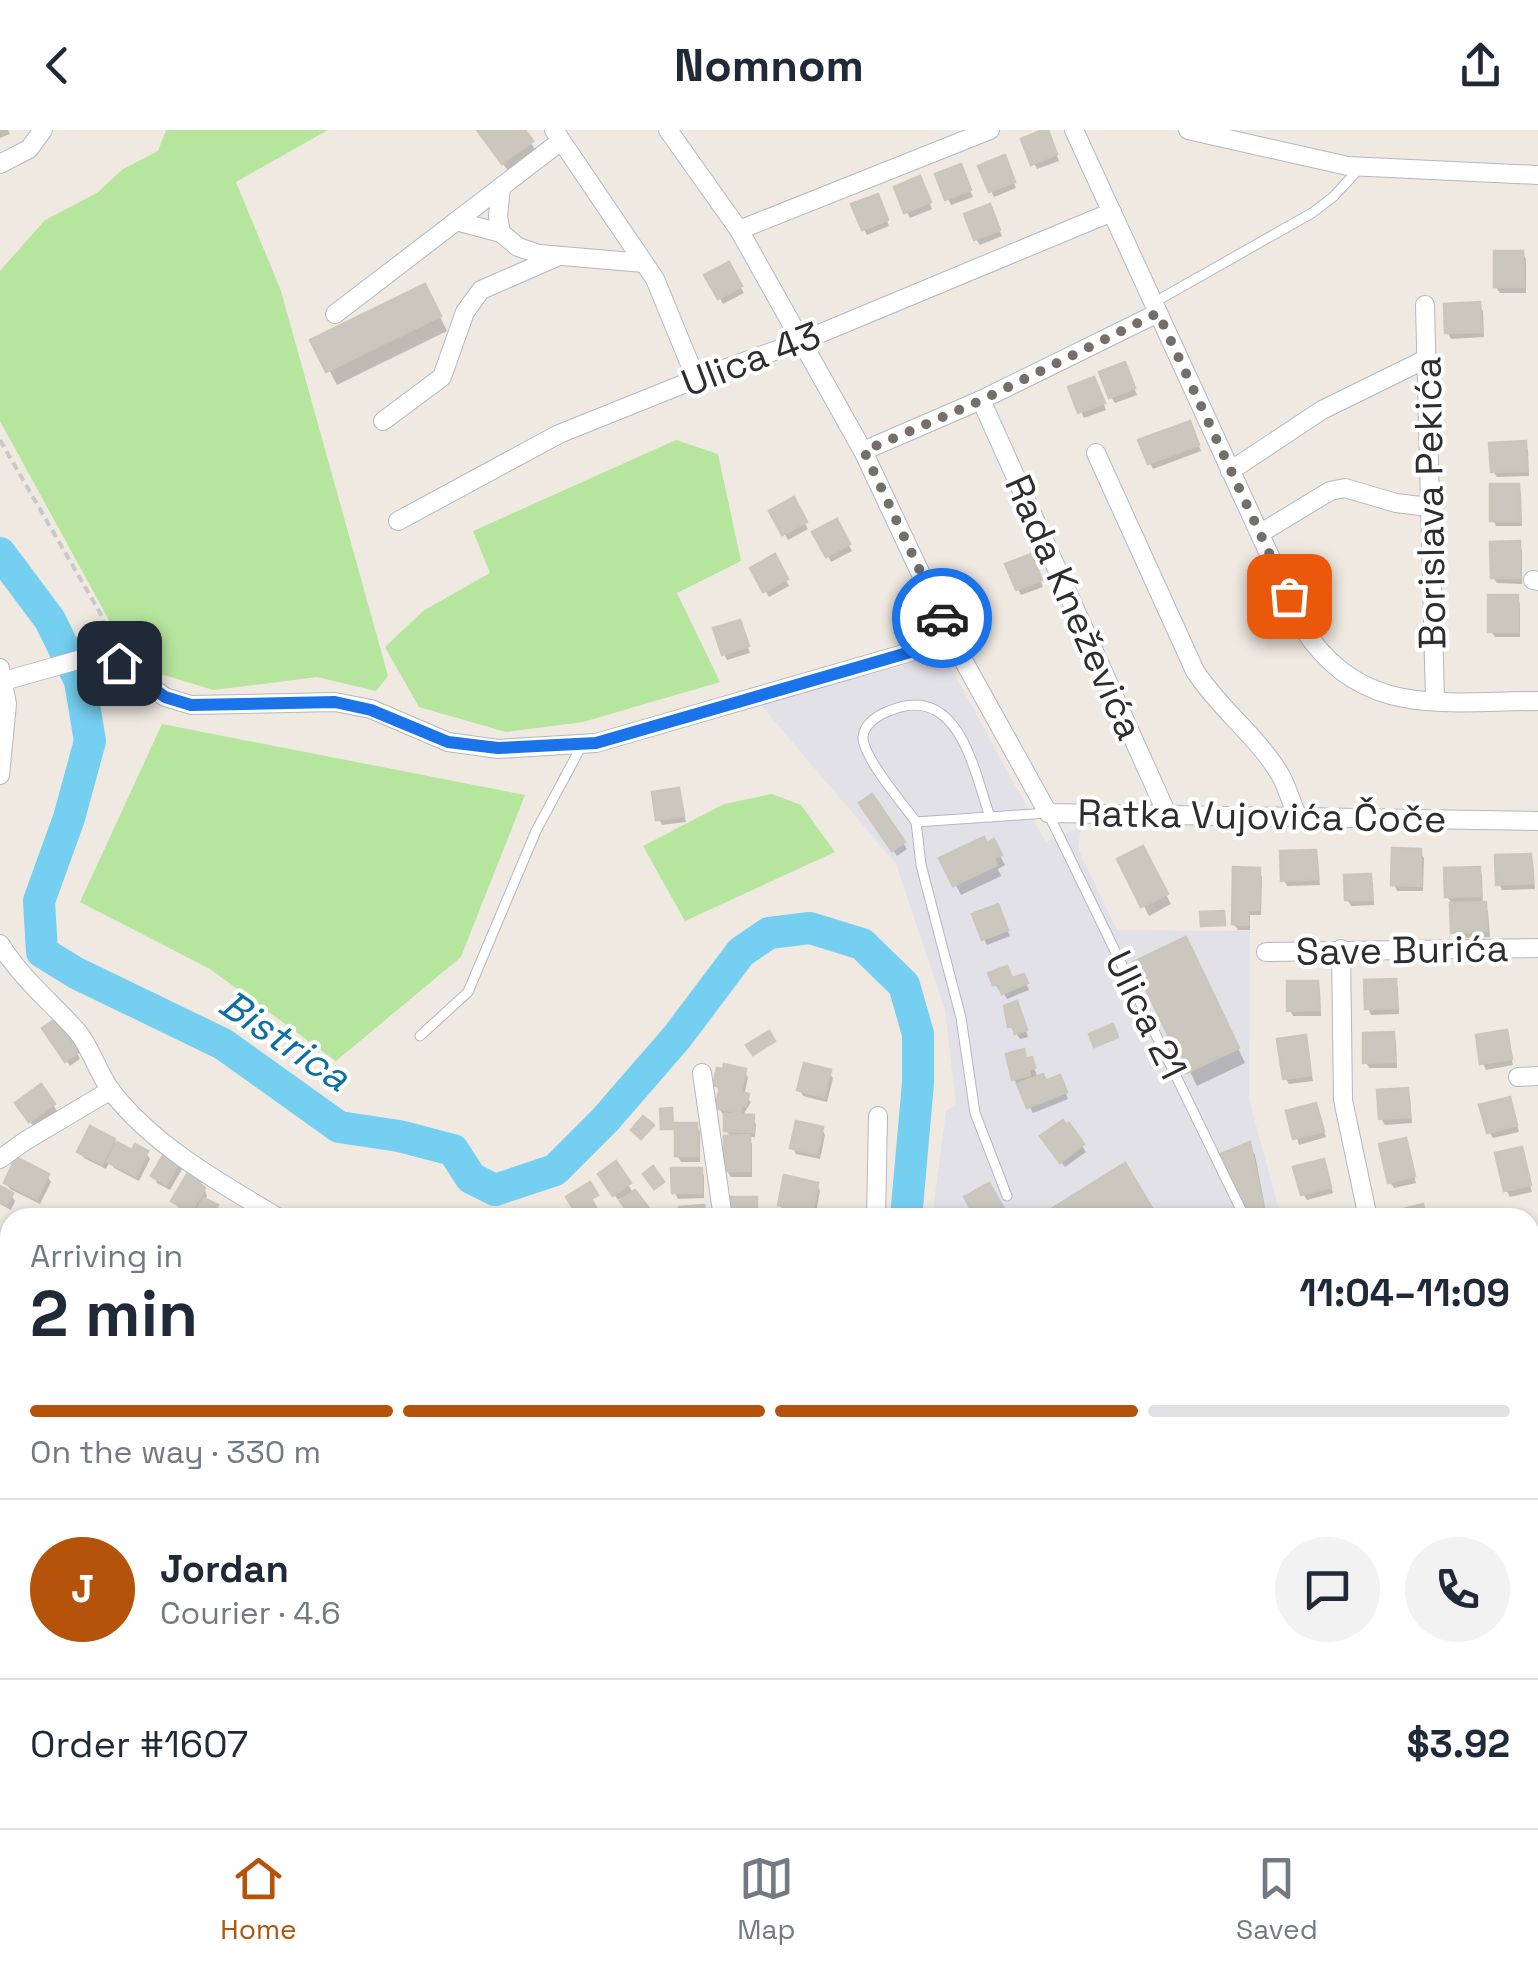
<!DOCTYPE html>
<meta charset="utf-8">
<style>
body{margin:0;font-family:"Space Grotesk",sans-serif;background:#f2f2f3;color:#1f2937;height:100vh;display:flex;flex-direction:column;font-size:38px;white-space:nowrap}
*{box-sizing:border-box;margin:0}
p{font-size:32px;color:#747a83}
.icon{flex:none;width:55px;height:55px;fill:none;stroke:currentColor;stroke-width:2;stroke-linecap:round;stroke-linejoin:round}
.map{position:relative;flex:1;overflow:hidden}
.drawer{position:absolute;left:0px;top:1078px;width:1540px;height:622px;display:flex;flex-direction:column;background:#fff;border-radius:30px 30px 0 0;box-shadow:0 2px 8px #0004}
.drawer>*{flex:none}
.pin{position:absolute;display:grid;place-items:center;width:85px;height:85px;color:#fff;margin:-42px;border-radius:20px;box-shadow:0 5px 15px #0006}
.courier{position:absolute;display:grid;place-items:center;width:100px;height:100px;margin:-50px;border:8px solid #1a73e8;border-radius:50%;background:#fff;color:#222;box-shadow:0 2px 12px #0007}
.headline em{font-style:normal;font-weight:800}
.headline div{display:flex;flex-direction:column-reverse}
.headline{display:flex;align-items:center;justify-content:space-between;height:170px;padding:0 30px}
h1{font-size:65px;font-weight:800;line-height:75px}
.bar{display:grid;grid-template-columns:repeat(4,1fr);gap:15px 10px;align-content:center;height:120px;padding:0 30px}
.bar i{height:12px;border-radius:8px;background:#e0e1e3}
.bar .selected{background:#b45309}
.bar p{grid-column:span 4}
.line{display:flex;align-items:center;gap:25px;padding:0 30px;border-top:2px solid #e0e1e3}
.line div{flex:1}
.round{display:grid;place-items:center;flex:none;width:105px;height:105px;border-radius:52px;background:#f2f2f3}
header{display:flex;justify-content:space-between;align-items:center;height:130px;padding:0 30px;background:#fff;font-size:45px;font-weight:800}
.tab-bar{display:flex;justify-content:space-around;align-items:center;height:140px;border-top:2px solid #e0e1e3;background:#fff;font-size:28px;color:#747a83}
.tab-bar a{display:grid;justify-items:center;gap:5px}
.tab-bar .selected{color:#b45309}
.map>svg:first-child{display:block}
.industrial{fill:#e3e1e8}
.green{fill:#b6e59e}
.shadow{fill:#0003}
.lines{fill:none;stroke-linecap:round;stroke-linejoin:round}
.river{stroke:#75cff0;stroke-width:32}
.building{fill:#cbc7bf;stroke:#cbc5ba;stroke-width:2.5}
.service-casing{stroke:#b4b7c1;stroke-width:11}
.minor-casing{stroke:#b4b7c1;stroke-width:20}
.path{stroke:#c9c9c9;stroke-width:4;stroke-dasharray:8 5;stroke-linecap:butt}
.service{stroke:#fff;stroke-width:9}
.minor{stroke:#fff;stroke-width:18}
.done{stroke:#726f6d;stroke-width:10;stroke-dasharray:0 18}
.route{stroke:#1a73e8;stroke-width:12}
.labels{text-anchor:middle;stroke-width:8;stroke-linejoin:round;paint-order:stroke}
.street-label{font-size:38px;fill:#2e2e2e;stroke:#fff}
.water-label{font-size:40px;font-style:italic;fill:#0d6fa3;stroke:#fff}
</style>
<header><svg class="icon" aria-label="back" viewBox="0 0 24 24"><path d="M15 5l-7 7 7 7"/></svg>Nomnom<svg class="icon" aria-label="share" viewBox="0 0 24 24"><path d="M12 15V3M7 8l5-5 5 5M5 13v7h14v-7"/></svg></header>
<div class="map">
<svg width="1538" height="1698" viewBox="0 0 1538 1698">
<rect width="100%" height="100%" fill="#efe9e1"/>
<g class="industrial">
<polygon points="944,525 1046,712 1081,697 1078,719 1117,800 1250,801 1249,969 1281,1087 932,1087 946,981 956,975 945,880 896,734 759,573"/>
<polygon points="1538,1413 1538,1698 1454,1698 1446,1690 1530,1690 1530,1417"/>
</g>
<g class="green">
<polygon points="166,0 328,0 236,52 281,161 388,546 376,561 317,547 213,560 158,543 116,503 0,291 0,141 45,90 97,63 123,39 158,21"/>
<polygon points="676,310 718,324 741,431 677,463 720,552 583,592 506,602 419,577 385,517 423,481 490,443 473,401"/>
<polygon points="162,594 525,665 461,827 336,931 210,839 80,772"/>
<polygon points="772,664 801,675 835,722 685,791 643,716 724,674"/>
<polygon points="13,1690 352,1690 352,1698 13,1697"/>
<polygon points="1028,1690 1082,1690 1087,1698 1030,1698"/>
</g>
<g class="shadow">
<polygon points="0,0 8,0 10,4 0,8"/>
<polygon points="478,0 522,0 537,22 509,42"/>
<polygon points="1050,7 1059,31 1037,39 1034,33"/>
<polygon points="1007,35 1016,58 994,67 991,61"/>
<polygon points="963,43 973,67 951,75 938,46"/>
<polygon points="923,56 932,79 910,88 907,82"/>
<polygon points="880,73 889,96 867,105 864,99"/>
<polygon points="992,83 1002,106 980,115 976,109"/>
<polygon points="1522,123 1526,129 1526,163 1500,163 1496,157"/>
<polygon points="728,135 744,163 723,174 708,146"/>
<polygon points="432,171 447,201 337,255 314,211"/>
<polygon points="1479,175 1483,181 1484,207 1451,209 1448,203"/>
<polygon points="1127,241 1137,265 1115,273 1111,267"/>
<polygon points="1097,256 1106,280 1084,288 1071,259"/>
<polygon points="1192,300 1201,321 1153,339 1150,333"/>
<polygon points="1524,314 1528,320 1529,346 1497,347 1493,341"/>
<polygon points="1518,357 1521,363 1522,396 1496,396 1493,390"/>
<polygon points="793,371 808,399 788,410 773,382"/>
<polygon points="836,392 852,421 831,432 816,403"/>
<polygon points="1518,414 1522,420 1522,454 1497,453 1493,447"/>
<polygon points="774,428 789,456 769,467 753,439"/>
<polygon points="1034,433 1043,457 1021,465 1018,459"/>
<polygon points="1517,468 1520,474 1520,507 1495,507 1491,501"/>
<polygon points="742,499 750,523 727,530 724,524"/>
<polygon points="678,661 686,692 662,695 659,689"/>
<polygon points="872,667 907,719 897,726 862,674"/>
<polygon points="993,713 1005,735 998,739 1001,746 961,765 943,730"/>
<polygon points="1142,719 1171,774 1149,786 1120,730"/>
<polygon points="1315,722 1318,728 1320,755 1287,756 1284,750"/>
<polygon points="1420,722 1424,728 1423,761 1397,761 1394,754"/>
<polygon points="1530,726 1533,732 1535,759 1502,760 1499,754"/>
<polygon points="1478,739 1482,745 1483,775 1488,781 1490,807 1457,808 1454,802 1452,773 1447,767"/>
<polygon points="1258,740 1262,747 1261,785 1250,785 1250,800 1238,800 1234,794"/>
<polygon points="1370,747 1373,753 1374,775 1351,776 1347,769"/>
<polygon points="1000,783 1010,806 987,815 984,809"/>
<polygon points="1193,824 1245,933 1197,956 1136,833"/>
<polygon points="1023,847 1029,860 1007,869 1002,859 999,860 995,854"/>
<polygon points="1395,852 1398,858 1399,884 1371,885 1368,878"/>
<polygon points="1317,853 1320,859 1321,886 1293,886 1290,880"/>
<polygon points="1019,880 1028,907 1020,909 1011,896"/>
<polygon points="46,899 77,923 80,929 70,936"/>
<polygon points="1506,903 1513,935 1486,940 1483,933"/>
<polygon points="1393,905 1396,911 1397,938 1369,938 1366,932"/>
<polygon points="1305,908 1313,951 1289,954 1285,948"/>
<polygon points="1023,922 1027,931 1031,930 1038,948 1046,954 1062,954 1068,969 1033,983 1014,949"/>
<polygon points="745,941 748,948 744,966 751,972 742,987 752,988 756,994 755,1007 748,1007 752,1014 752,1047 731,1047 727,1041 731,1008 726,1000 727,985 722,983 718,977 719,961 716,955"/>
<polygon points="829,942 833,948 827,972 803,966 800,960"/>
<polygon points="41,958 57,981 34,997 18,973"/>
<polygon points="1407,961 1410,967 1412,993 1385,995 1381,989"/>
<polygon points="1315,976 1326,1007 1299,1015 1289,983"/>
<polygon points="1512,976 1519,1002 1493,1008 1489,1002"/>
<polygon points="696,995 700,1002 700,1032 681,1032 677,1025"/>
<polygon points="1069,997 1086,1022 1065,1037 1047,1013"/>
<polygon points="822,999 825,1005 820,1029 796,1024 793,1018"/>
<polygon points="113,1011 133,1023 146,1023 150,1029 139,1051 114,1038 110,1031 106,1039 84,1028 80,1021"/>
<polygon points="1405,1011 1416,1053 1394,1058 1390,1052"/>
<polygon points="1249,1015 1255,1025 1267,1088 1253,1088"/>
<polygon points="1521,1020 1532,1062 1510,1067 1506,1060"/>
<polygon points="178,1033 182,1039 170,1060 157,1053 154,1046"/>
<polygon points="615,1035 634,1064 652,1088 633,1088 621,1068 618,1070 601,1044"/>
<polygon points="1326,1038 1333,1063 1307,1070 1303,1064"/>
<polygon points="700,1040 704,1046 704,1068 678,1069 675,1063"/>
<polygon points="47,1046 51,1052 40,1074 10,1059 6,1053"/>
<polygon points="201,1051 207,1066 204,1071 217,1079 213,1088 199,1079 194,1087 178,1077 174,1071"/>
<polygon points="817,1055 820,1061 815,1088 784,1081 780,1075"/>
<polygon points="988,1057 1004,1085 999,1088 979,1088"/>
<polygon points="0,1059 11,1065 15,1071 11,1080 0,1074"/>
<polygon points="0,1270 6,1276 1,1304 0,1304"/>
<polygon points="1530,1292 1538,1312 1530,1315"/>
<polygon points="6,1333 9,1339 10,1386 0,1387 0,1334"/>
<polygon points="10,1414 10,1447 5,1450 0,1441 0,1418"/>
<polygon points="1530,1685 1535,1697 1532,1698 1498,1698 1495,1690 1530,1690"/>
</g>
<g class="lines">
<g class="river">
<polyline points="0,423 50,490 80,551 90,611 69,688 39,771 42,822 76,843 223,914 339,997 399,1006 453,1020 471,1048 495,1060 555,1040 605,990 677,907 741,822 769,803 810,798 862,814 904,855 918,904 918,953 906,1088"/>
<polyline points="1376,1690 1384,1698"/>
</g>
</g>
<g class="building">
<polygon points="477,0 525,0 533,11 502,34"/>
<polygon points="1043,0 1048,0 1057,24 1031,35 1021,9"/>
<polygon points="1005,25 1015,52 989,62 978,36"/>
<polygon points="961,34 971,60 945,70 935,44"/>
<polygon points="920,46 931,72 904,83 894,57"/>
<polygon points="878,64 888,90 862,100 851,74"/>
<polygon points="990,74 1000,100 974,110 964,84"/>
<polygon points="1494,121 1523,121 1524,157 1494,157"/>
<polygon points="729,132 742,156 718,169 704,145"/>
<polygon points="425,154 441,186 326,242 310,210"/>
<polygon points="1480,172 1482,202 1445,203 1444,174"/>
<polygon points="1125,232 1135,258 1109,268 1099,242"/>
<polygon points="1094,247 1105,273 1078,283 1068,257"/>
<polygon points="1190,291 1199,315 1148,334 1138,310"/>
<polygon points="1526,311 1527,341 1491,342 1489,313"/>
<polygon points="1490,354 1519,354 1520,391 1490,391"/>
<polygon points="794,367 807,392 782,405 769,381"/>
<polygon points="837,389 850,414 826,427 812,402"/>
<polygon points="1520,411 1520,448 1491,448 1490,412"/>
<polygon points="775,424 788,449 763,462 750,438"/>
<polygon points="1031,424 1042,450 1016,460 1005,434"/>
<rect x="1488" y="465" width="30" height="37"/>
<polygon points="740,490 749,516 722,525 713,498"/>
<polygon points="679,658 684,686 656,690 652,662"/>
<polygon points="872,664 905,712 892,721 859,673"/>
<polygon points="984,707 987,713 994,709 1002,725 994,728 997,735 953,756 939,728"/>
<polygon points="1143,716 1168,764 1141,777 1117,729"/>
<polygon points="1392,718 1421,719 1421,756 1391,755"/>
<polygon points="1316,720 1318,749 1281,751 1280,721"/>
<polygon points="1531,724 1533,753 1496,755 1495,725"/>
<polygon points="1233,737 1260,738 1259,780 1248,780 1248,795 1232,794"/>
<polygon points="1480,737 1481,766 1445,767 1444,738"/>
<polygon points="1371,744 1372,770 1345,770 1344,745"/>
<polygon points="1486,772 1487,801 1451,803 1450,773"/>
<polygon points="998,774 1008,800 982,810 972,784"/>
<polygon points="1224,781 1225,795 1201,796 1200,782"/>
<polygon points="1186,807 1239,918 1186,943 1133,832"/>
<polygon points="1007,836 1012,848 1024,844 1028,853 1002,864 998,854 993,855 988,843"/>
<polygon points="1396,849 1397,878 1365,879 1364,850"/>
<polygon points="1287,851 1318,851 1319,880 1287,881"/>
<polygon points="1017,871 1027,900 1015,904 1012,896 1008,897 1004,876"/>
<polygon points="56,889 79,922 65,932 42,898"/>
<polygon points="1113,894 1118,907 1094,917 1089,904"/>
<polygon points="1507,900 1512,929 1480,934 1476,905"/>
<polygon points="769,901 775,911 753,925 746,915"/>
<polygon points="1394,902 1395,932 1363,933 1363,903"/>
<polygon points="1306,905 1311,945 1283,949 1277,909"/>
<polygon points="1024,919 1026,929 1032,927 1035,938 1029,940 1030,945 1012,950 1006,924"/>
<polygon points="804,933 831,940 824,967 797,960"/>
<polygon points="724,934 746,939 741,962 749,964 746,976 741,975 740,983 715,978 720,957 713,955 717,938 723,939"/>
<polygon points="1043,944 1046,951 1060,945 1067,962 1027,978 1017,954"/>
<polygon points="41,954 55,974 29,992 15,973"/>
<polygon points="1408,958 1410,987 1379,989 1377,960"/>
<polygon points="1510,967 1517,995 1487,1003 1479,975"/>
<polygon points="1316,973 1324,1001 1293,1009 1286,981"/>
<polygon points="672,978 673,999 661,999 660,979"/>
<polygon points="724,984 754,985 753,1002 724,1001"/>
<polygon points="643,986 654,995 641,1009 631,1000"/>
<polygon points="1063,990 1067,996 1069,993 1084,1014 1060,1033 1040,1006"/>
<polygon points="796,991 823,997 817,1024 790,1018"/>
<polygon points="675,993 697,993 698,1026 675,1026"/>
<polygon points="90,996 115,1009 102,1034 77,1022"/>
<polygon points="750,1005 750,1041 725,1041 724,1006"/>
<polygon points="1406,1008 1415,1046 1388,1053 1379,1014"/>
<polygon points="117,1012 132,1020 135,1014 148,1021 136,1046 107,1032"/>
<polygon points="1250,1012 1264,1081 1256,1088 1251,1088 1221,1024"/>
<polygon points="1522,1017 1531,1055 1504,1061 1495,1023"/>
<polygon points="165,1022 180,1031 166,1055 151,1046"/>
<polygon points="16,1027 49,1044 37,1069 4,1053"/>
<polygon points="1324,1029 1331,1057 1301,1065 1293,1037"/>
<polygon points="616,1031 631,1053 613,1066 598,1044"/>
<polygon points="1125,1033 1158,1088 1037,1088"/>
<polygon points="653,1036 664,1052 654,1059 643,1044"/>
<polygon points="671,1038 702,1038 702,1063 672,1063"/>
<polygon points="189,1041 203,1049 200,1054 205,1058 191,1082 171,1071"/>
<polygon points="784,1045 818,1053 812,1083 778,1075"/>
<polygon points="590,1052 598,1065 591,1069 602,1088 579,1088 566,1067"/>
<polygon points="989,1053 1003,1077 985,1088 976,1088 964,1067"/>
<polygon points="0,1056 13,1063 7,1075 0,1071"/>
<polygon points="635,1060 651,1081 647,1084 649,1088 629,1088 631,1086 620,1071"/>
<polygon points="730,1067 757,1067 757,1088 731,1088"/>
<polygon points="204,1068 218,1075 211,1088 197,1080"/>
<polygon points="1423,1074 1426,1088 1394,1088 1392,1082"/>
<polygon points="704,1075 705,1088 679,1088 679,1077"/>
<polygon points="1,1122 10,1126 10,1141 0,1136"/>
<polygon points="0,1211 10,1214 10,1237 0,1233"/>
<polygon points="0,1331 7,1331 10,1352 10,1380 0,1381"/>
<polygon points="1536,1366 1538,1379 1530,1384 1530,1369"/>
<polygon points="10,1409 10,1439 0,1445 0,1415"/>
<polygon points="1538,1473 1538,1535 1530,1516 1530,1477"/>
<polygon points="454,1690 491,1690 492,1698 455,1698"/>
<polygon points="1492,1690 1522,1690 1504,1698 1495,1698"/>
</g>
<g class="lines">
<g class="service-casing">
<g id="service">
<polyline points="1153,173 1312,83 1333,67 1360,38"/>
<path d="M916,692C904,675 862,626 863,607C864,594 878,585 889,581C959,551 974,641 990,687"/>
<polyline points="420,906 468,862 536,701 582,615"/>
<polyline points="1007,1066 975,983 961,888 921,735 916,692 1048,683 1245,1088"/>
<polyline points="1530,1443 1538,1439"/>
<polyline points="1530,1604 1538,1601"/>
<polyline points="951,1690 952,1698"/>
<polyline points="383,1698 405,1694 412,1698"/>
<polyline points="597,1698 602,1690"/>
</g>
</g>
<g class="minor-casing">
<g id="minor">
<polyline points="554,0 655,149 696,249"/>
<polyline points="668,0 739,100 863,321 952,510 1048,683 1538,691"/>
<path d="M1074,0L1303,498C1361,589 1444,571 1538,571"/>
<polyline points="1188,0 1348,36 1538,45"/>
<polyline points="0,34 29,19 43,0"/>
<polyline points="501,57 498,86 501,103"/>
<polyline points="456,91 501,103 518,117 539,124 644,133"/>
<polyline points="739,100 990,0"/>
<polyline points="1425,175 1435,571"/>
<polyline points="335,184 561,11"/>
<polyline points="981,270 1167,684"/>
<polyline points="383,291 442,247 465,182 481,160 559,126"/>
<polyline points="863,321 981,270 1158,183"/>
<path d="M1096,323L1195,541C1220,580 1260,608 1282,648C1288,660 1292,674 1297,686"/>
<polyline points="1230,341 1322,280 1426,229"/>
<polyline points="398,391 559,304 696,249 802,211 1112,82"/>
<polyline points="1261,403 1330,361 1345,358 1396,373 1429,377"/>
<polyline points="1533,450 1538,451"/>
<polyline points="0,538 7,574 0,645"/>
<polyline points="4,551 92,526 109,527 165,567 191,575 335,572 371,579 448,612 498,619 596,613 952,510"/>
<path d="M0,814C20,847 52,873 77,901C92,919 98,944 112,962C154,1016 220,1053 279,1088"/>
<polyline points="1341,819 1343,970 1368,1088"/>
<polyline points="1266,822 1538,818"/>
<polyline points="702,943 723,1088"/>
<polyline points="1518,947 1538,946"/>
<polyline points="0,1029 25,1011 111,960"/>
<polyline points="876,1088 878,986"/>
<polyline points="1530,1210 1538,1206"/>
<polyline points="0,1321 10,1321"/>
<polyline points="0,1597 10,1597"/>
<polyline points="363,1690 363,1698"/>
<polyline points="1094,1690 1101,1698"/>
</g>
</g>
<g class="path">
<polyline points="0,310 103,488 106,508"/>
<polyline points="835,1690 855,1698"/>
<polyline points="869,1690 870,1698"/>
<polyline points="519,1698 589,1692"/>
</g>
<use href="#service" class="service"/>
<use href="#minor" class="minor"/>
</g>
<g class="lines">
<polyline class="done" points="942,488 864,321 982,270 1158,183 1289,466"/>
<polyline class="route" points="119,533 165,567 191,575 335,572 371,580 448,612 498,618 596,613 952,510 942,488"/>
</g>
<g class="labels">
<g class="street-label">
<text transform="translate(751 229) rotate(-21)" y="13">Ulica 43</text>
<text transform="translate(1430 373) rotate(-91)" y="13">Borislava Pekića</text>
<text transform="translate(1074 477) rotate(66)" y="13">Rada Kneževića</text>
<text transform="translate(1262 686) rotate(1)" y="13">Ratka Vujovića Čoče</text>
<text transform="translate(1402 820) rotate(-1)" y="13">Save Burića</text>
<text transform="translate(1146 885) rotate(64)" y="13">Ulica 21</text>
</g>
<g class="water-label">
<text transform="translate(285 910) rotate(34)" y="14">Bistrica</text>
</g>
</g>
</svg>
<div class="pin" style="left:1289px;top:466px;background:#ea580c"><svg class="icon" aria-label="bag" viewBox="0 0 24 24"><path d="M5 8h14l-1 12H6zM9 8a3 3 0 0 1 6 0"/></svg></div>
<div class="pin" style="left:119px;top:533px;background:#1f2937"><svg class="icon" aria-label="home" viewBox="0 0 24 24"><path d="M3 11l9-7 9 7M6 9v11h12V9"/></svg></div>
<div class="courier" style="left:942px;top:488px"><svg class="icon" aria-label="car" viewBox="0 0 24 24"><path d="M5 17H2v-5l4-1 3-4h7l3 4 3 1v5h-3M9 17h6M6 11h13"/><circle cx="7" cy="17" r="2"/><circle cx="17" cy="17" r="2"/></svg></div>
<section class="drawer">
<div class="headline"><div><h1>2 min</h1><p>Arriving in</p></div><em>11:04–11:09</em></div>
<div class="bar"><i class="selected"></i><i class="selected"></i><i class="selected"></i><i></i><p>On the way · 330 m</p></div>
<div class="line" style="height:180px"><b class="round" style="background:#b45309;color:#fff">J</b><div><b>Jordan</b><p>Courier · 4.6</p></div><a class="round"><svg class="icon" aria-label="chat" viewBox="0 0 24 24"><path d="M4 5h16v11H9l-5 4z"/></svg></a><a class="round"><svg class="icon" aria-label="phone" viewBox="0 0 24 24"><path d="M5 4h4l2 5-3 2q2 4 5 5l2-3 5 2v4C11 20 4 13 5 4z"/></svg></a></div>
<div class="line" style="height:130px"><div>Order #1607</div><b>$3.92</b></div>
</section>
</div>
<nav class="tab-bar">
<a class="selected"><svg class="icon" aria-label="home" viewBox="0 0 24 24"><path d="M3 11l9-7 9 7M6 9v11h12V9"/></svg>Home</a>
<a><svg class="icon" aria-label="map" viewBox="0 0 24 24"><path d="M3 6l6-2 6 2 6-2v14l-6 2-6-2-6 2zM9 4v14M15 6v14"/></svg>Map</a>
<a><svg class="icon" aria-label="saved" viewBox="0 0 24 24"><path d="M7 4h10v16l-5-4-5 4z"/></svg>Saved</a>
</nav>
